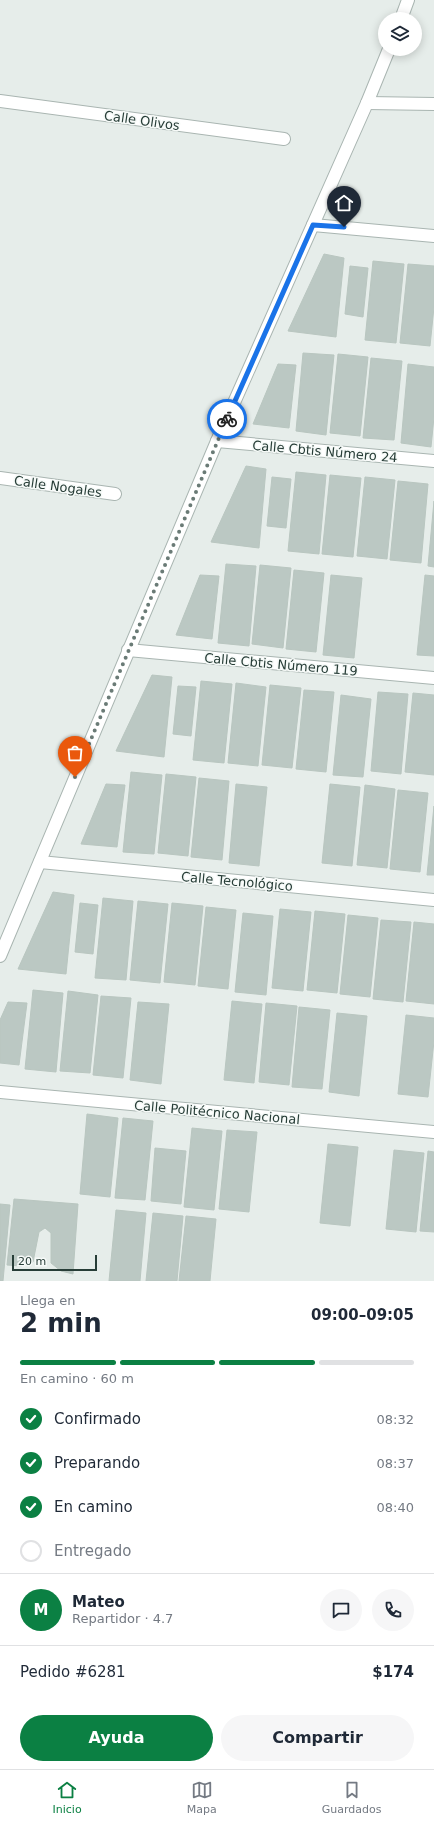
<!DOCTYPE html>
<html lang="es">
<meta charset="utf-8">
<style>
body{margin:0;font-family:"DejaVu Sans",sans-serif;background:#f6f6f7;color:#1f2937;height:100vh;display:flex;flex-direction:column;font-size:15px;white-space:nowrap}
*{box-sizing:border-box;margin:0}
p{font-size:13px;color:#747a83}
.icon{flex:none;width:22px;height:22px;fill:none;stroke:currentColor;stroke-width:2;stroke-linecap:round;stroke-linejoin:round}
.map{position:relative;height:1281px;overflow:hidden}
.panel{display:flex;flex-direction:column;background:#fff;flex:1}
.panel>*{flex:none}
.tools{position:absolute;left:378px;top:12px;display:grid;gap:8px}
.tools a{display:grid;place-items:center;width:44px;height:44px;border-radius:50%;background:#fff;box-shadow:0 2px 10px #0003;font-size:20px}
.scale{position:absolute;left:12px;bottom:10px;width:85px;box-sizing:border-box;padding-left:4px;border:2px solid #273d37;border-top:0;font-size:11px;line-height:14px;white-space:nowrap;color:#273d37;-webkit-text-stroke:3px #f6faf8;paint-order:stroke}
.pin{position:absolute;display:grid;place-items:center;width:34px;height:34px;color:#fff;margin:-41px -17px;border-radius:50% 50% 50% 0;rotate:-45deg;box-shadow:0 0 4px #0007}
.pin .icon{rotate:45deg}
.courier{position:absolute;display:grid;place-items:center;width:40px;height:40px;margin:-20px;border:3px solid #1a73e8;border-radius:50%;background:#fff;color:#222;box-shadow:0 1px 5px #0007}
.headline em{font-style:normal;font-weight:800}
.headline div{display:flex;flex-direction:column-reverse}
.headline{display:flex;align-items:center;justify-content:space-between;height:68px;padding:0 20px}
h1{font-size:26px;font-weight:800;line-height:30px}
.bar{display:grid;grid-template-columns:repeat(4,1fr);gap:6px 4px;align-content:center;height:48px;padding:0 20px}
.bar i{height:5px;border-radius:3px;background:#e0e1e3}
.bar .active{background:#0b8043}
.bar p{grid-column:span 4}
.line{display:flex;align-items:center;gap:10px;padding:0 20px;border-top:1px solid #e0e1e3}
.line div{flex:1}
.round{display:grid;place-items:center;flex:none;width:42px;height:42px;border-radius:21px;background:#f6f6f7}
ol{padding:0 20px;list-style:none}
li{display:flex;align-items:center;gap:12px;height:44px}
li p{margin-inline-start:auto}
li .icon{padding:4px;border-radius:50%;background:#0b8043;color:#fff;stroke-width:4}
li:last-child{color:#747a83}
li i{width:22px;height:22px;border:2px solid #e0e1e3;border-radius:50%}
.button{display:flex;gap:8px;margin-top:auto;padding:8px 20px}
.button a{flex:1;height:46px;border-radius:24px;background:#0b8043;color:#fff;font-size:16px;font-weight:800;line-height:46px;text-align:center}
.button a+a{background:#f6f6f7;color:#1f2937}
.menu{display:flex;justify-content:space-around;align-items:center;height:56px;border-top:1px solid #e0e1e3;background:#fff;font-size:11px;color:#747a83}
.menu a{display:grid;justify-items:center;gap:2px}
.menu .active{color:#0b8043}
.map>svg:first-child{display:block}
.building{fill:#bbc8c3;stroke:#b9c6c0}
.lines{fill:none;stroke-linecap:round;stroke-linejoin:round}
.minor-casing{stroke:#a9b5b1;stroke-width:14}
.minor{stroke:#fff;stroke-width:12}
.done{stroke:#6a7b76;stroke-width:4;stroke-dasharray:0 7.2}
.route{stroke:#1a73e8;stroke-width:5}
.labels{text-anchor:middle;stroke-width:3;stroke-linejoin:round;paint-order:stroke}
.street-label{font-size:13px;fill:#273d37;stroke:#f6faf8}
</style>
<div class="map">
<svg width="434" height="1281" viewBox="0 0 434 1281">
<rect width="100%" height="100%" fill="#e6edea"/>
<g class="building">
<polygon points="324,254 344,258 336,337 288,331"/>
<polygon points="373,261 404,264 396,343 365,340"/>
<polygon points="408,264 434,266 434,307 430,346 400,343"/>
<polygon points="350,266 368,268 363,317 345,314"/>
<polygon points="303,353 334,355 326,435 296,431"/>
<polygon points="338,354 368,357 360,436 330,433"/>
<polygon points="371,358 402,361 394,440 363,438"/>
<polygon points="278,364 296,365 289,428 253,424"/>
<polygon points="408,364 434,367 434,417 431,447 401,443"/>
<polygon points="246,466 266,469 259,548 211,542"/>
<polygon points="296,472 326,475 319,554 288,551"/>
<polygon points="330,475 361,478 353,557 322,554"/>
<polygon points="272,477 291,479 286,528 267,526"/>
<polygon points="365,477 395,480 387,559 357,556"/>
<polygon points="398,481 428,484 421,563 390,560"/>
<polygon points="434,501 434,567 428,566"/>
<polygon points="226,564 256,566 249,646 218,643"/>
<polygon points="260,565 291,568 283,648 252,644"/>
<polygon points="294,570 324,573 316,652 286,649"/>
<polygon points="200,575 219,576 212,639 176,635"/>
<polygon points="331,575 362,578 354,658 323,655"/>
<polygon points="425,575 434,576 434,656 417,655"/>
<polygon points="152,675 172,677 164,757 116,751"/>
<polygon points="201,681 232,684 224,763 193,760"/>
<polygon points="236,683 266,687 258,766 228,763"/>
<polygon points="270,685 301,688 292,768 262,765"/>
<polygon points="178,686 196,687 191,736 173,734"/>
<polygon points="304,690 334,692 326,772 296,769"/>
<polygon points="378,692 408,694 401,774 371,771"/>
<polygon points="413,693 434,695 434,775 405,772"/>
<polygon points="341,695 371,699 363,777 333,775"/>
<polygon points="131,772 162,775 154,854 123,852"/>
<polygon points="166,774 196,777 188,856 158,853"/>
<polygon points="199,778 229,781 222,860 191,857"/>
<polygon points="106,784 125,785 117,847 81,844"/>
<polygon points="236,784 267,787 259,866 229,863"/>
<polygon points="330,784 360,787 352,866 322,863"/>
<polygon points="365,785 395,789 387,868 357,865"/>
<polygon points="398,790 428,793 420,872 390,869"/>
<polygon points="434,806 434,875 427,875"/>
<polygon points="53,892 74,895 66,974 18,969"/>
<polygon points="103,898 133,901 126,980 95,978"/>
<polygon points="138,901 168,904 160,983 130,980"/>
<polygon points="80,903 98,905 93,954 75,952"/>
<polygon points="172,903 203,906 195,985 164,982"/>
<polygon points="206,907 236,910 228,989 198,986"/>
<polygon points="280,909 311,912 303,991 272,988"/>
<polygon points="315,911 345,914 337,993 307,990"/>
<polygon points="243,913 273,916 266,995 235,992"/>
<polygon points="348,915 378,918 370,997 340,994"/>
<polygon points="381,920 411,922 403,1002 373,999"/>
<polygon points="414,922 434,924 434,1004 406,1001"/>
<polygon points="33,990 63,993 56,1072 25,1069"/>
<polygon points="68,991 98,995 90,1073 60,1071"/>
<polygon points="101,996 131,998 123,1078 93,1075"/>
<polygon points="232,1001 262,1004 254,1083 224,1080"/>
<polygon points="8,1002 27,1003 19,1065 0,1063 0,1020"/>
<polygon points="138,1002 169,1004 161,1084 130,1080"/>
<polygon points="266,1003 297,1006 289,1085 259,1082"/>
<polygon points="299,1007 330,1010 322,1089 292,1087"/>
<polygon points="337,1013 367,1016 359,1096 329,1092"/>
<polygon points="406,1015 434,1018 434,1041 428,1097 398,1094"/>
<polygon points="87,1114 118,1118 110,1197 80,1194"/>
<polygon points="123,1118 153,1121 145,1200 115,1198"/>
<polygon points="192,1128 222,1131 214,1210 184,1207"/>
<polygon points="227,1130 257,1132 249,1212 219,1209"/>
<polygon points="328,1144 358,1147 350,1226 320,1223"/>
<polygon points="155,1148 186,1151 181,1204 151,1201"/>
<polygon points="394,1150 424,1153 416,1232 386,1229"/>
<polygon points="428,1151 434,1152 434,1232 420,1231"/>
<polygon points="14,1199 78,1204 73,1274 61,1271 51,1263 51,1233 45,1228 39,1232 33,1262 21,1266 7,1265"/>
<polygon points="0,1204 10,1205 3,1281 0,1281"/>
<polygon points="116,1210 146,1213 140,1281 109,1281"/>
<polygon points="153,1213 183,1216 177,1281 146,1281"/>
<polygon points="186,1216 216,1219 210,1281 179,1281"/>
</g>
<g class="lines">
<g class="minor-casing">
<g id="minor">
<polyline points="401,19 408,0"/>
<polyline points="0,101 284,139"/>
<polyline points="367,103 434,104"/>
<polyline points="313,225 434,236"/>
<polyline points="217,441 434,461"/>
<polyline points="0,478 115,494"/>
<polyline points="128,650 434,678"/>
<polyline points="40,862 434,900"/>
<polyline points="0,956 217,441 367,103 389,49"/>
<polyline points="0,1092 434,1132"/>
</g>
</g>
<use href="#minor" class="minor"/>
</g>
<g class="lines">
<polyline class="done" points="75,777 227,419"/>
<polyline class="route" points="227,419 313,225 344,227"/>
</g>
<g class="labels">
<g class="street-label">
<text transform="translate(142 120) rotate(8)" y="5">Calle Olivos</text>
<text transform="translate(325 451) rotate(5)" y="5">Calle Cbtis Número 24</text>
<text transform="translate(58 486) rotate(8)" y="5">Calle Nogales</text>
<text transform="translate(281 664) rotate(5)" y="5">Calle Cbtis Número 119</text>
<text transform="translate(237 881) rotate(5)" y="5">Calle Tecnológico</text>
<text transform="translate(217 1112) rotate(5)" y="5">Calle Politécnico Nacional</text>
</g>
</g>
</svg>
<div class="tools">
<a><svg class="icon" aria-label="layers" viewBox="0 0 24 24"><path d="M12 4l9 5-9 5-9-5zM3 14l9 5 9-5"/></svg></a>
</div>
<div class="scale">20 m</div>
<div class="pin" style="left:75px;top:777px;background:#ea580c"><svg class="icon" aria-label="bag" viewBox="0 0 24 24"><path d="M5 8h14l-1 12H6zM9 8a3 3 0 0 1 6 0"/></svg></div>
<div class="pin" style="left:344px;top:227px;background:#1f2937"><svg class="icon" aria-label="home" viewBox="0 0 24 24"><path d="M3 11l9-7 9 7M6 9v11h12V9"/></svg></div>
<div class="courier" style="left:227px;top:419px"><svg class="icon" aria-label="bike" viewBox="0 0 24 24"><circle cx="6" cy="16" r="4"/><circle cx="18" cy="16" r="4"/><path d="M6 16l4-8h5l3 8M10 8l3 8H6M13 5h3"/></svg></div>
</div>
<section class="panel">
<div class="headline"><div><h1>2 min</h1><p>Llega en</p></div><em>09:00–09:05</em></div>
<div class="bar"><i class="active"></i><i class="active"></i><i class="active"></i><i></i><p>En camino · 60 m</p></div>
<ol>
<li><svg class="icon" aria-label="check" viewBox="0 0 24 24"><path d="M5 12l5 5 9-10"/></svg>Confirmado<p>08:32</p></li>
<li><svg class="icon" aria-label="check" viewBox="0 0 24 24"><path d="M5 12l5 5 9-10"/></svg>Preparando<p>08:37</p></li>
<li><svg class="icon" aria-label="check" viewBox="0 0 24 24"><path d="M5 12l5 5 9-10"/></svg>En camino<p>08:40</p></li>
<li><i></i>Entregado</li>
</ol>
<div class="line" style="height:72px"><b class="round" style="background:#0b8043;color:#fff">M</b><div><b>Mateo</b><p>Repartidor · 4.7</p></div><a class="round"><svg class="icon" aria-label="chat" viewBox="0 0 24 24"><path d="M4 5h16v11H9l-5 4z"/></svg></a><a class="round"><svg class="icon" aria-label="phone" viewBox="0 0 24 24"><path d="M5 4h4l2 5-3 2q2 4 5 5l2-3 5 2v4C11 20 4 13 5 4z"/></svg></a></div>
<div class="line" style="height:52px"><div>Pedido #6281</div><b>$174</b></div>
<div class="button"><a>Ayuda</a><a>Compartir</a></div>
</section>
<nav class="menu">
<a class="active"><svg class="icon" aria-label="home" viewBox="0 0 24 24"><path d="M3 11l9-7 9 7M6 9v11h12V9"/></svg>Inicio</a>
<a><svg class="icon" aria-label="map" viewBox="0 0 24 24"><path d="M3 6l6-2 6 2 6-2v14l-6 2-6-2-6 2zM9 4v14M15 6v14"/></svg>Mapa</a>
<a><svg class="icon" aria-label="saved" viewBox="0 0 24 24"><path d="M7 4h10v16l-5-4-5 4z"/></svg>Guardados</a>
</nav>
